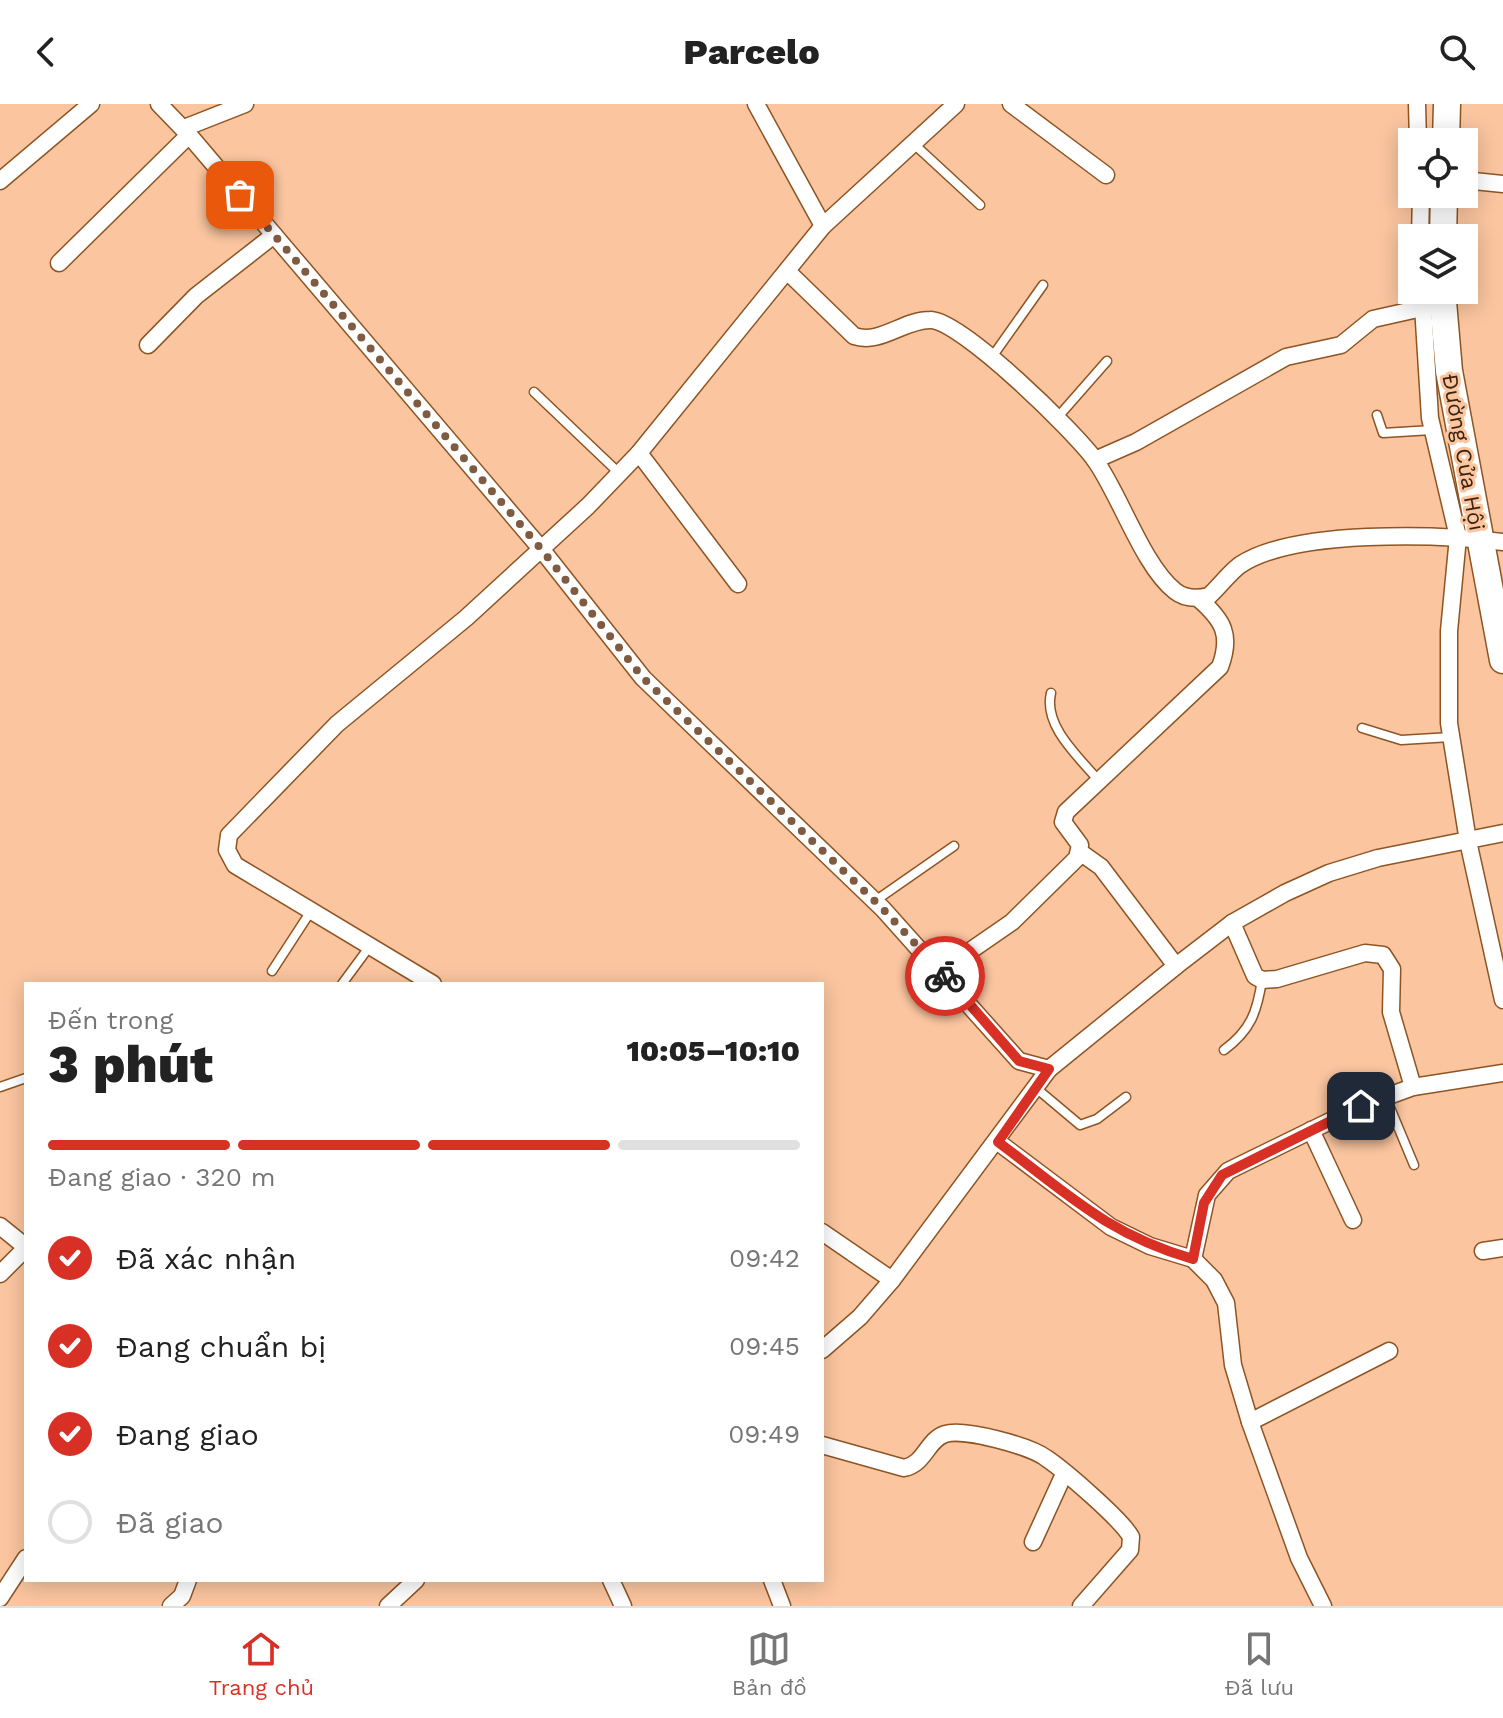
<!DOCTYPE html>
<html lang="vi">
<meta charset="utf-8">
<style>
body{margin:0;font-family:"Work Sans",sans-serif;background:#f6f6f6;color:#222;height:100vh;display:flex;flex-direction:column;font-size:30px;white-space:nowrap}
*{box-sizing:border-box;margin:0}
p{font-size:26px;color:#767676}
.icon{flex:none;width:44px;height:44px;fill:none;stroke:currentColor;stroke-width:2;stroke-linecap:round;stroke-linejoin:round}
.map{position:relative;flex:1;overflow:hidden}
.details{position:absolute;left:24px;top:878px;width:800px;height:600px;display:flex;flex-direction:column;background:#fff;border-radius:0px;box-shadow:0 4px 20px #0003}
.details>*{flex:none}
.fabs{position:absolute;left:1398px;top:24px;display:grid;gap:16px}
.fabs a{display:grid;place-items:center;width:80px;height:80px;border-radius:0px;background:#fff;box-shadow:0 4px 20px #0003;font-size:40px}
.pin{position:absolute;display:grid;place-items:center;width:68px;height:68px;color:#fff;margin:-34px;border-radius:16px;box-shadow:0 4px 12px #0006}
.courier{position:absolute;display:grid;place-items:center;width:80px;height:80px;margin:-40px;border:6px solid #d93025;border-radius:50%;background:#fff;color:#222;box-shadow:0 2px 10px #0007}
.headline em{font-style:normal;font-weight:800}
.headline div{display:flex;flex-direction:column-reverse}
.headline{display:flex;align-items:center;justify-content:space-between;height:136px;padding:0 24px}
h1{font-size:52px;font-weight:800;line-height:60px}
.bar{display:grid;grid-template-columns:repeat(4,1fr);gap:12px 8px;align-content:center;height:96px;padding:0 24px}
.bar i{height:10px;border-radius:6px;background:#e0e0e0}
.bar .active{background:#d93025}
.bar p{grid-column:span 4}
ol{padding:0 24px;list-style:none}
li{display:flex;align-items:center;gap:24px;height:88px}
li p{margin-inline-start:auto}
li .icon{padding:8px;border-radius:50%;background:#d93025;color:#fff;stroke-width:4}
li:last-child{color:#767676}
li i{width:44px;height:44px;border:4px solid #e0e0e0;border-radius:50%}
header{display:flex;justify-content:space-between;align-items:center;height:104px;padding:0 24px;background:#fff;font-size:36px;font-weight:800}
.menu{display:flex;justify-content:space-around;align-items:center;height:112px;border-top:2px solid #e0e0e0;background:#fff;font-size:22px;color:#767676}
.menu a{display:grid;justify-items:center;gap:4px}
.menu .active{color:#d93025}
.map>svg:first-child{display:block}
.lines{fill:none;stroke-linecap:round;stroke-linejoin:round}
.lane-casing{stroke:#8e5423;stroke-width:11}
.street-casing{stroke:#8e5423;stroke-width:19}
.primary-casing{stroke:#8e5423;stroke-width:29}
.lane{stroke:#fff;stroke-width:8}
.street{stroke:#fff;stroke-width:16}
.primary{stroke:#fff;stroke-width:26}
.done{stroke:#7e5b41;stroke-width:8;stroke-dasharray:0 14.4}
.route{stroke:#d93025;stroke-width:10}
.labels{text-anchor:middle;stroke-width:6;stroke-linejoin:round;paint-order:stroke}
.street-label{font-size:22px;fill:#3b220e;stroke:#fac59f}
</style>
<header><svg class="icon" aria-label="back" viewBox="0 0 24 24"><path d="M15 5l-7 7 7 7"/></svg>Parcelo<svg class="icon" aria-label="search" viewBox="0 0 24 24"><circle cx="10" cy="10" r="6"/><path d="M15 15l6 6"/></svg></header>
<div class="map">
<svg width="1503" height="1502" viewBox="0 0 1503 1502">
<rect width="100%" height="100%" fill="#fac59f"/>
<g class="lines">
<g class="lane-casing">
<g id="lane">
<polyline points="915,41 980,101"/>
<polyline points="992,253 1043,181"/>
<polyline points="534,288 619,369"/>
<polyline points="1377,311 1383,329 1432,326"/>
<polyline points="1057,314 1107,257"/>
<path d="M1051,589C1043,622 1079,653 1099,677"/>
<polyline points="1362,624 1401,636 1451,633"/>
<polyline points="875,797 954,742"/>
<polyline points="272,867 311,807"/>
<polyline points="342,880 370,842"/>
<path d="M1224,946C1251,926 1257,908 1262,876"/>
<polyline points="0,983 26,974"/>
<polyline points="1036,984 1080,1021 1097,1015 1126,993"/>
<polyline points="1386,994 1414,1061"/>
</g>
</g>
<g class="street-casing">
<g id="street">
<polyline points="159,0 189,31 542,446 643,574 883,805 1019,957 1049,965"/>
<polyline points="756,0 823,122"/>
<polyline points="1011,0 1106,71"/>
<polyline points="1417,0 1418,38"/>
<polyline points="184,24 245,0"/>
<polyline points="1464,76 1503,80"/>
<polyline points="0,77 91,0"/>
<polyline points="1420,134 1421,90"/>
<polyline points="59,159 189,31"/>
<path d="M788,168L854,232C880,241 903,216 930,216C960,215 1075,328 1095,356C1120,391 1143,462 1175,487C1185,495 1197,495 1209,492C1220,482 1229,469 1240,461C1294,425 1439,430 1503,438"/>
<polyline points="1422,186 1430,314 1458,433 1449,527 1449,619 1468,737 1503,896"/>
<polyline points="148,241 196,192 274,131"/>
<polyline points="639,349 738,480"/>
<polyline points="1095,356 1136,338 1286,253 1341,241 1373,215 1431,202"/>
<polyline points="1080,748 1101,763 1176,862"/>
<polyline points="1232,819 1255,872 1262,876 1277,875 1365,849 1383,851 1392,865 1391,908 1413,983"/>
<path d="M941,867L1012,818L1077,754L1080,741L1063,718L1066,708L1220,563C1232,531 1223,516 1199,495"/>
<polyline points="433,880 235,761 227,746 229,731 337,620 466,514 588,402 639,349 823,122 956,0"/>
<polyline points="1311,1026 1353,1116"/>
<polyline points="998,1038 1111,1123 1150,1142 1193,1155 1214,1176 1226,1199 1233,1261 1250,1318 1299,1454 1323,1502"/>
<polyline points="0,1122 26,1143"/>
<polyline points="822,1128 892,1176"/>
<polyline points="1483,1147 1503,1144"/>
<polyline points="1193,1155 1207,1091 1228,1067 1361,1002 1413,983 1503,969"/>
<polyline points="0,1170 26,1144"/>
<polyline points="822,1246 860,1213 892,1176 1049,965 1176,862 1232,819 1285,789 1329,769 1378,754 1503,729"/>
<polyline points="1250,1318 1389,1247"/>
<path d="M822,1341L904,1364C925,1360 927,1336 945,1330C964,1324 1030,1342 1046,1354C1064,1366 1122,1416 1131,1433L1130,1446L1081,1502"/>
<polyline points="1033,1438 1064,1370"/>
<polyline points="611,1476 623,1502"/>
<polyline points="772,1476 782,1502"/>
<polyline points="0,1494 26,1454"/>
<polyline points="171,1502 182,1492 188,1476"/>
<polyline points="388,1502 416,1476"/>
</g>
</g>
<g class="primary-casing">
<g id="primary">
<polyline points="1446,38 1447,0"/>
<polyline points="1443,134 1444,90"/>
<polyline points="1442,186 1449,267 1503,556"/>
</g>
</g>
<use href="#lane" class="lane"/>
<use href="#street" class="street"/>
<use href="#primary" class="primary"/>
</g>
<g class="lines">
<polyline class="done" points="240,91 542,446 643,574 883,805 945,872"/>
<path class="route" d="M945,872L1019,957L1049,965L998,1038C1068,1090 1107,1130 1193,1155L1204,1099L1222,1071L1361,1002"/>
</g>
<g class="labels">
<g class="street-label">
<text transform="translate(1464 348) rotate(80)" y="8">Đường Cửa Hội</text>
</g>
</g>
</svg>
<div class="fabs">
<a><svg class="icon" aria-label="locate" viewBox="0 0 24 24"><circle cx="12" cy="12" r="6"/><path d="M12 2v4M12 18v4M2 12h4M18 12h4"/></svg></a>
<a><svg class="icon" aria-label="layers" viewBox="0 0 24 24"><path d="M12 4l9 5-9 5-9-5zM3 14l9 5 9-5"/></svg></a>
</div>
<div class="pin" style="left:240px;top:91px;background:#ea580c"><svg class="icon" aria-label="bag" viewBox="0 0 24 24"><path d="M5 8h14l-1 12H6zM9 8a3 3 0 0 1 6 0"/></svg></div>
<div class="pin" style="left:1361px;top:1002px;background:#1f2937"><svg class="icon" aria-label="home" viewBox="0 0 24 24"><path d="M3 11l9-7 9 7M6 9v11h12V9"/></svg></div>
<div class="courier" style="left:945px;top:872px"><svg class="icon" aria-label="bike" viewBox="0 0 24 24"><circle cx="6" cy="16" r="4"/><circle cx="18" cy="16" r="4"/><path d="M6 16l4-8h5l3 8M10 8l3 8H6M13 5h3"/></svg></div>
<section class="details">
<div class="headline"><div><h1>3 phút</h1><p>Đến trong</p></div><em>10:05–10:10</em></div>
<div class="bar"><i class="active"></i><i class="active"></i><i class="active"></i><i></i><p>Đang giao · 320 m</p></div>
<ol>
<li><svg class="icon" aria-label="check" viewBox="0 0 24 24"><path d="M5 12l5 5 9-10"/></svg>Đã xác nhận<p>09:42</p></li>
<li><svg class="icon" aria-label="check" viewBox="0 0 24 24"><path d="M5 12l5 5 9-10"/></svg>Đang chuẩn bị<p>09:45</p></li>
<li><svg class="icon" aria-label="check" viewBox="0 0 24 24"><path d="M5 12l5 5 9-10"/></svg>Đang giao<p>09:49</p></li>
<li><i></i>Đã giao</li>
</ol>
</section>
</div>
<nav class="menu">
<a class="active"><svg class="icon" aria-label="home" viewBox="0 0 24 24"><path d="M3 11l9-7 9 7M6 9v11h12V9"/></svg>Trang chủ</a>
<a><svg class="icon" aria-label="map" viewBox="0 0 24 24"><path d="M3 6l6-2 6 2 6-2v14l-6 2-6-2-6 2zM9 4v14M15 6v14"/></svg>Bản đồ</a>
<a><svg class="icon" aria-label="saved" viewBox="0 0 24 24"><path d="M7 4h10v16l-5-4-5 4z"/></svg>Đã lưu</a>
</nav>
